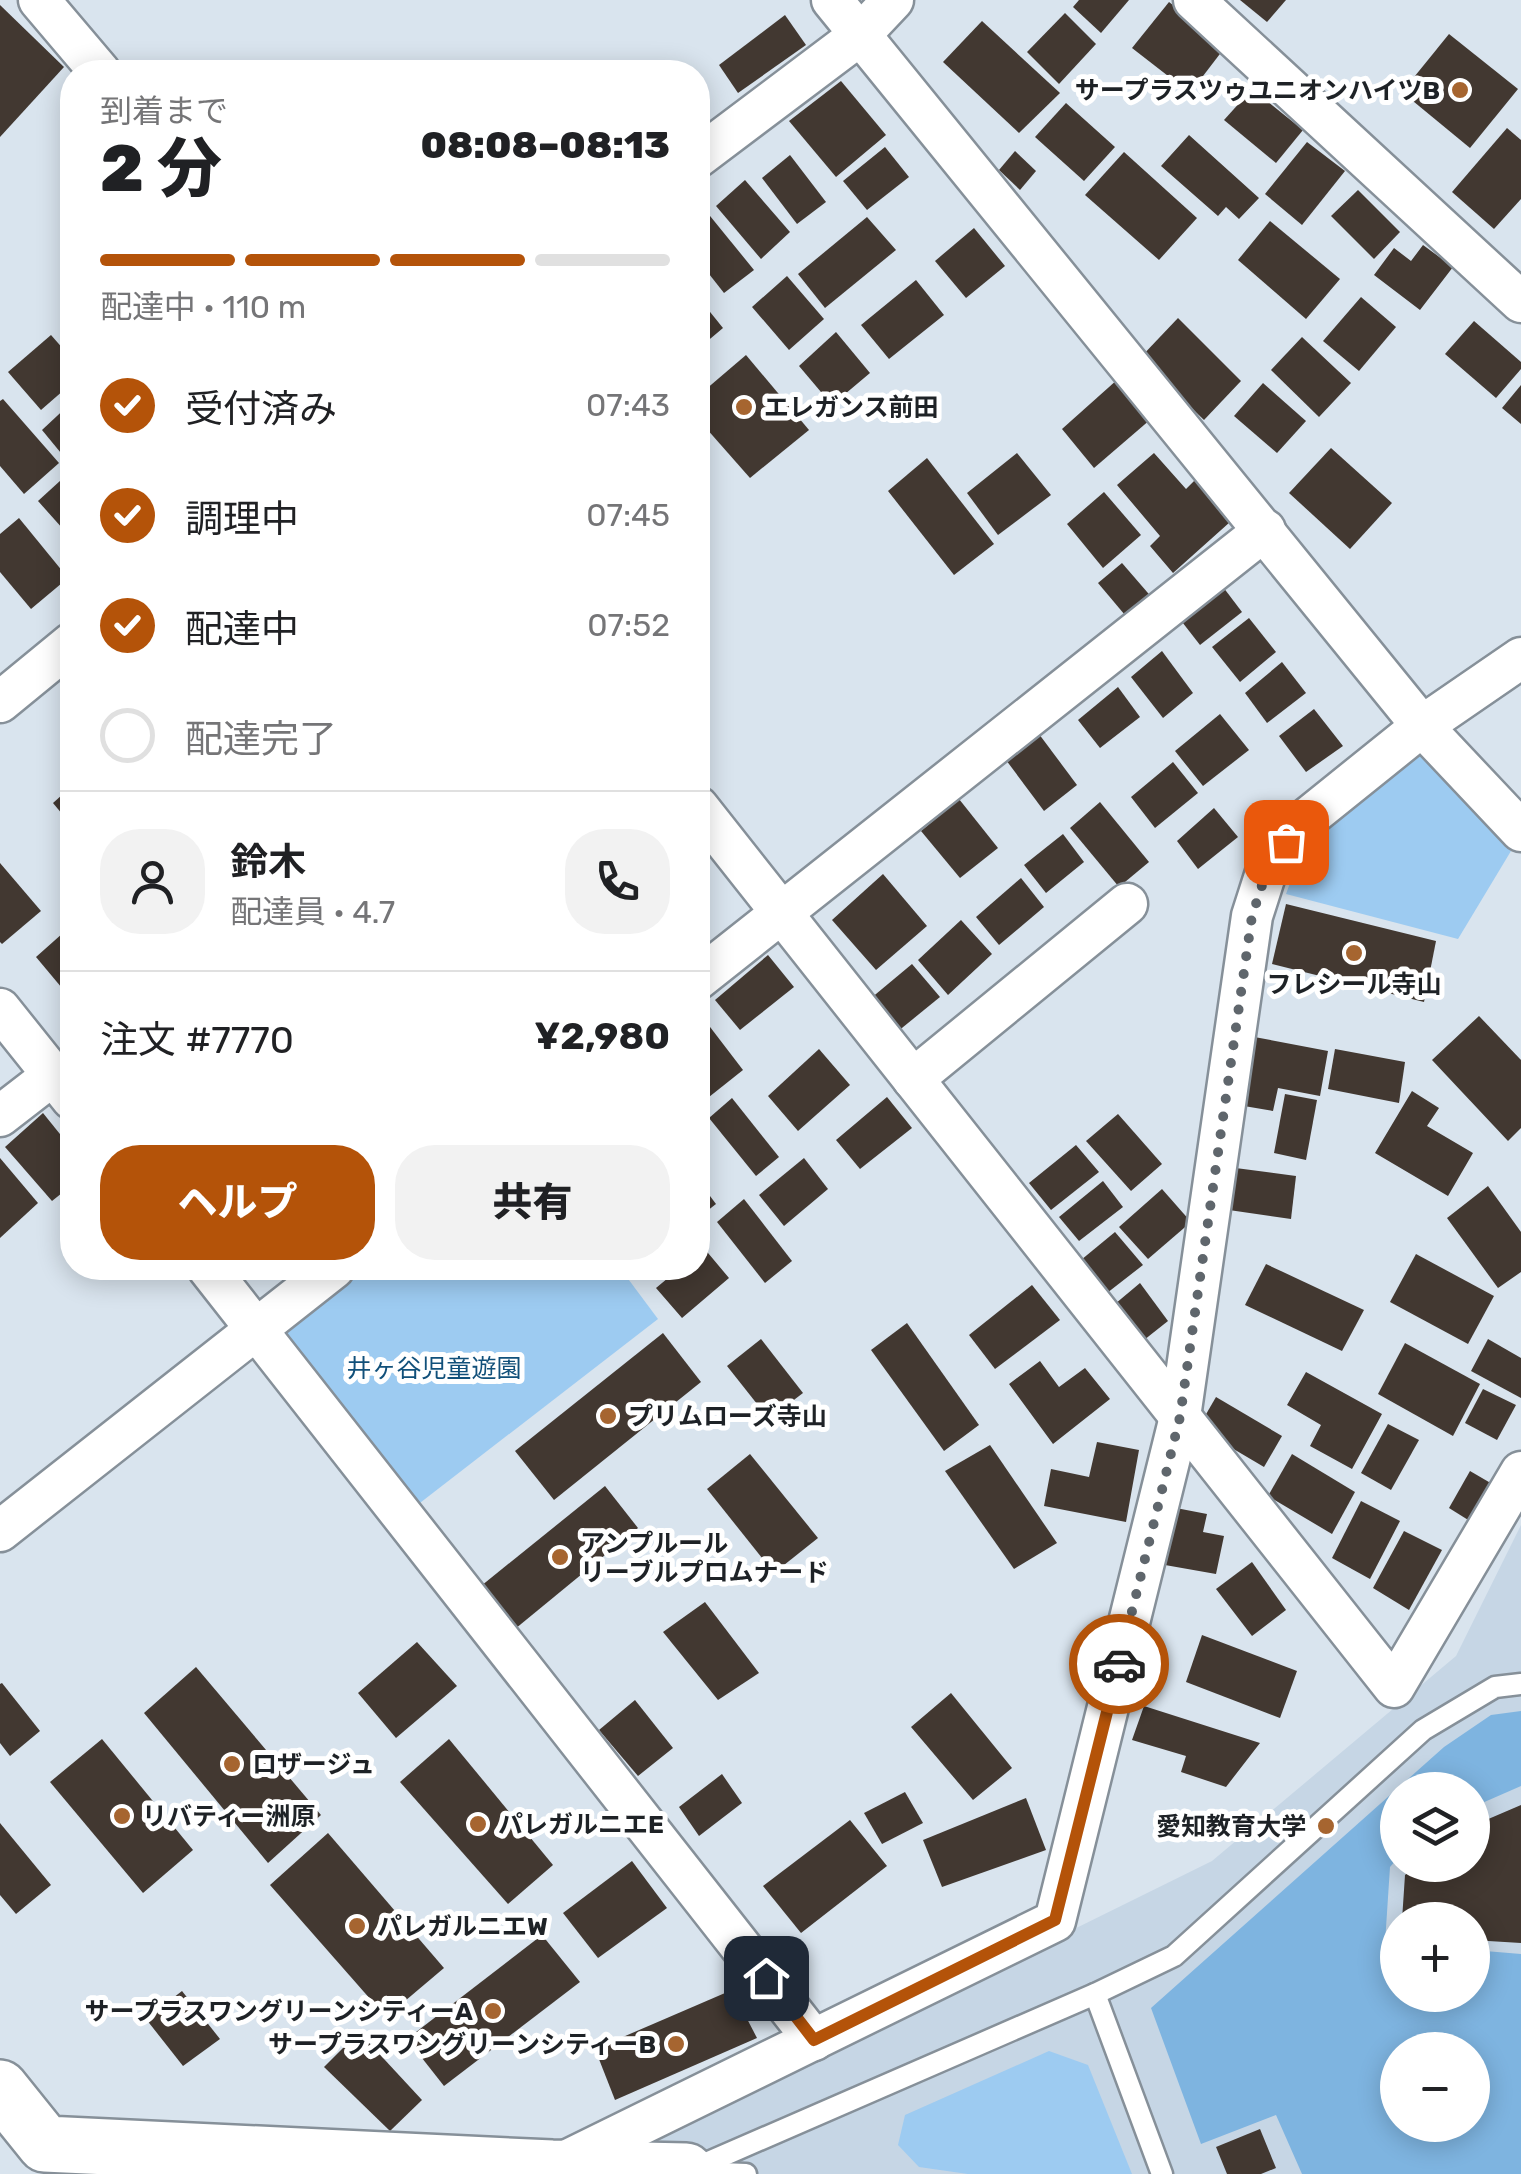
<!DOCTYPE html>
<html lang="ja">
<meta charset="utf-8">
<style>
body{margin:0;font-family:Rubik,"Noto Sans JP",sans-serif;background:#f2f2f2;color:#202124;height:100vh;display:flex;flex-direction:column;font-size:38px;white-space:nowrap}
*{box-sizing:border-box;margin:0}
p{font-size:32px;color:#757577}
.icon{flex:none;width:55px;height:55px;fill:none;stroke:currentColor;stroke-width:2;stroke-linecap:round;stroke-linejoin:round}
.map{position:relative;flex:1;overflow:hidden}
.panel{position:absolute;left:60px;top:60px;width:650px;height:1220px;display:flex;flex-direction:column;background:#fff;border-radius:40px;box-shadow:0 5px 25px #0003}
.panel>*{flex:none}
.controls{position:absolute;left:1380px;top:1772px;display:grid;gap:20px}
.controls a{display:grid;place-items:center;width:110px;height:110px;border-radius:50%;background:#fff;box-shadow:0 5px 25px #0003;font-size:50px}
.pin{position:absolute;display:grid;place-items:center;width:85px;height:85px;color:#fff;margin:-42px;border-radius:20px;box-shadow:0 5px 15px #0006}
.courier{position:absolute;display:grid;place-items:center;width:100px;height:100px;margin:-50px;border:8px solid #b45309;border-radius:50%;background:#fff;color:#222;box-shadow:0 2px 12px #0007}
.headline em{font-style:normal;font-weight:800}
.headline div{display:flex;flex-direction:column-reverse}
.headline{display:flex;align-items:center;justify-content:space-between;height:170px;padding:0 40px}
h1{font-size:65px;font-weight:800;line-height:75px}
.bar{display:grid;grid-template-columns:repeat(4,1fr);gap:15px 10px;align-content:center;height:120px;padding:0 40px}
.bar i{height:12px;border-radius:8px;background:#e0e0e0}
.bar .on{background:#b45309}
.bar p{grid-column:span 4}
.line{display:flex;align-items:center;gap:25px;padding:0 40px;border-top:2px solid #e0e0e0}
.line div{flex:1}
.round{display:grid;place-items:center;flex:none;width:105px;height:105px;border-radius:40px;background:#f2f2f2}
ol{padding:0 40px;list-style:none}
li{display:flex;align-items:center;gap:30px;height:110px}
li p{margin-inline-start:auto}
li .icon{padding:10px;border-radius:50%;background:#b45309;color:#fff;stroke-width:4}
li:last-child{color:#757577}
li i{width:55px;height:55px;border:5px solid #e0e0e0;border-radius:50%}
.primary-button{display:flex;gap:20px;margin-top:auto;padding:20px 40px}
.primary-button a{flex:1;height:115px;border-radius:40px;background:#b45309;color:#fff;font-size:40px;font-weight:800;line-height:115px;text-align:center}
.primary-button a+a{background:#f2f2f2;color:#202124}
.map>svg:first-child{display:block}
.built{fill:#c6d6e5;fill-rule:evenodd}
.green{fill:#9dcbf1}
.forest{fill:#7eb4e0;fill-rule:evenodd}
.building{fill:#423831}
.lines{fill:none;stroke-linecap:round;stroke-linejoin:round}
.lane-casing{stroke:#869099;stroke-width:25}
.street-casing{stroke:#869099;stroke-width:45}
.secondary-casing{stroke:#869099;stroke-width:60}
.lane{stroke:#fff;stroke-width:20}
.street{stroke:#fff;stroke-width:40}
.secondary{stroke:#fff;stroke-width:55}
.done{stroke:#5f666c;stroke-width:10;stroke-dasharray:0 18}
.route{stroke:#b45309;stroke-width:12}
.poi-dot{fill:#a66530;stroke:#fff;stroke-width:4}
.labels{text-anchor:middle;stroke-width:10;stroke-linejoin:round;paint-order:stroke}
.poi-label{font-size:25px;font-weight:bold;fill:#1e2226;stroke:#fff;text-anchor:start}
.park-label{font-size:25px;fill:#11507a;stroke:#fff}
</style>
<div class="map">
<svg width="1521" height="2174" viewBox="0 0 1521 2174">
<rect width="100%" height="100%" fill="#d9e4ee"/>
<path class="built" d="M1521,1525V2174H578L1212,1861L1456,1656ZM1398,1790H1472V1865H1398ZM1398,1920H1472V1995H1398ZM1398,2050H1472V2125H1398Z"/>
<g class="green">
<polygon points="1417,750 1511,851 1458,939 1286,894 1302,850 1333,817"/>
<polygon points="364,1268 620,1268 658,1319 416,1506 283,1329"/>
<polygon points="1049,2051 1088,2065 1132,2174 968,2174 919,2167 898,2145 905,2115"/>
</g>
<path class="forest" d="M1521,1711V1786L1473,1807L1472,1790H1398L1397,1859L1390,1867L1385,1943L1397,1944L1398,1995H1472L1473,1950L1521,1954V2174H1302L1276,2115L1201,2144L1151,2008L1444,1747L1491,1715ZM1398,2050H1472V2125H1398Z"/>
<g class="building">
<polygon points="1079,0 1129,0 1101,33 1073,7"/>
<polygon points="1240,0 1286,0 1267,22"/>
<polygon points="1169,2 1226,46 1190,93 1132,48"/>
<polygon points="0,5 64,67 0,137"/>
<polygon points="1065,13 1096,44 1059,84 1027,52"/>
<polygon points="785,15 806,45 738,93 719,65"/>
<polygon points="982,21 1060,93 1019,133 943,62"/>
<polygon points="1449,34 1518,89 1470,148 1402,92"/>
<polygon points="841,81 886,135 836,177 789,121"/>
<polygon points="1252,89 1303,130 1276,163 1224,120"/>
<polygon points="1066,103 1115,147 1084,181 1035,137"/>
<polygon points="1507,128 1521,140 1521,199 1494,229 1452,192"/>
<polygon points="1189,135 1259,198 1239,219 1226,207 1218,216 1161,166"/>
<polygon points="1307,142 1345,171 1302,225 1265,194"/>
<polygon points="885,147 909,177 867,210 843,181"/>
<polygon points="1015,151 1036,171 1020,190 999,170"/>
<polygon points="1124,152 1197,218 1159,260 1085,195"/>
<polygon points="790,155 826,202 797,224 762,178"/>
<polygon points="745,180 790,232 761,259 716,206"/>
<polygon points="1358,190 1400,232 1374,259 1331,216"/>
<polygon points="706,211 754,270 724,293 698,260 698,218"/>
<polygon points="867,217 896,250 825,308 798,274"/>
<polygon points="1270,221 1340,279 1306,319 1238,260"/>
<polygon points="974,228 1005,266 966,298 935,261"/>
<polygon points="1423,245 1453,267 1420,310 1374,275 1394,248 1411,261"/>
<polygon points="787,276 824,319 789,350 752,307"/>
<polygon points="916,280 944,315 889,359 861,325"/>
<polygon points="698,297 723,328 698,349"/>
<polygon points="1361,297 1396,327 1359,371 1323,341"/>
<polygon points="1178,318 1241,381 1204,420 1140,358"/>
<polygon points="1474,321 1521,362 1521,369 1496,398 1445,354"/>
<polygon points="836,332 870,373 832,405 799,366"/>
<polygon points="51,335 72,359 72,383 41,410 8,372"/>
<polygon points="1302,337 1351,383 1319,417 1271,370"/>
<polygon points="746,355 809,430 750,478 698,419 698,396"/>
<polygon points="1118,379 1151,419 1094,468 1062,429"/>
<polygon points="1263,383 1306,421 1277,453 1234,416"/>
<polygon points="1521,385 1521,424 1502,408"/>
<polygon points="3,399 59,463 24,494 0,466 0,401"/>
<polygon points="72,402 72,462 70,464 42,430"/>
<polygon points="1331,448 1392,503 1350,549 1289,493"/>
<polygon points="1017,453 1051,495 998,535 967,493"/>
<polygon points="1154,453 1186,489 1195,480 1230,522 1173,573 1150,546 1160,536 1117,485"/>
<polygon points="927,458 994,544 954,575 888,491"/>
<polygon points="72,470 72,521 63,529 38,501"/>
<polygon points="1104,492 1141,535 1103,568 1067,524"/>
<polygon points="19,518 68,578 31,609 0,572 0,534"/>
<polygon points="1122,563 1154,600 1130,621 1098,583"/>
<polygon points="1220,583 1242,612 1200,645 1179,618"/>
<polygon points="1249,618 1276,652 1240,682 1212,647"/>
<polygon points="1162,651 1193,693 1163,718 1131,677"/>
<polygon points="1282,662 1306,693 1267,723 1245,693"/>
<polygon points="1118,687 1140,717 1100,748 1078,720"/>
<polygon points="1314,709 1343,746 1306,772 1279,736"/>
<polygon points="1220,714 1249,750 1203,786 1175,751"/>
<polygon points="1036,730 1077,785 1044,811 1003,756"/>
<polygon points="1173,762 1198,793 1155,828 1131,797"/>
<polygon points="72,786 72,826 53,803"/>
<polygon points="959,799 998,848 960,878 921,831"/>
<polygon points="1100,802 1149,862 1119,887 1070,828"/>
<polygon points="1214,808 1238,837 1198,869 1177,841"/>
<polygon points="1063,834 1084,862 1046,893 1024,865"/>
<polygon points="0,863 41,911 2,944 0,942"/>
<polygon points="883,874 927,926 876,970 832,920"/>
<polygon points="1021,878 1044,907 999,945 976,917"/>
<polygon points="1286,904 1436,941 1424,1002 1272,964"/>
<polygon points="961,920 992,954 948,995 918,960"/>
<polygon points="72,925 72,1000 36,957"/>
<polygon points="768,955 794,987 740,1030 715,1000"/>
<polygon points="912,964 940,997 897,1032 870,999"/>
<polygon points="1479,1016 1521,1060 1521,1128 1508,1141 1432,1060"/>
<polygon points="707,1023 743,1070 709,1097 698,1083 698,1031"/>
<polygon points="1249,1036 1328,1051 1320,1096 1278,1088 1273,1111 1244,1106"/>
<polygon points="819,1049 850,1085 798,1131 768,1096"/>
<polygon points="1335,1049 1405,1062 1399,1103 1328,1089"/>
<polygon points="1412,1091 1439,1108 1427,1126 1473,1153 1448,1196 1375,1153"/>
<polygon points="1285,1094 1317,1100 1306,1160 1274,1153"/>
<polygon points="887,1097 912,1128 860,1169 836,1140"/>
<polygon points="732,1098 779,1157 756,1176 709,1118"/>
<polygon points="43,1113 72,1149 72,1185 52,1201 5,1147"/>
<polygon points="1118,1114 1162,1164 1131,1191 1086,1141"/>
<polygon points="1076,1145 1099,1172 1051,1210 1029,1183"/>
<polygon points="0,1158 38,1203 0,1238"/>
<polygon points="804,1158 828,1189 784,1226 759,1195"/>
<polygon points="1228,1167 1296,1176 1291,1219 1222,1209"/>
<polygon points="698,1180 716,1204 698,1218"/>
<polygon points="1103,1181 1123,1207 1079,1241 1059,1217"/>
<polygon points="1488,1186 1521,1232 1521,1272 1498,1288 1447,1218"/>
<polygon points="1162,1189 1191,1222 1148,1259 1119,1227"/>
<polygon points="744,1199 792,1261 765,1283 717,1222"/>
<polygon points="1115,1232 1143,1265 1107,1293 1081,1260"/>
<polygon points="703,1247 729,1278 682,1318 656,1288 680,1268 698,1268 698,1252"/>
<polygon points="1416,1254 1494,1296 1468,1344 1390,1302"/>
<polygon points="1266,1264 1364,1310 1342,1351 1245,1305"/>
<polygon points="1140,1283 1168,1321 1144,1340 1115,1304"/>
<polygon points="1032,1285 1060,1320 995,1369 969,1335"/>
<polygon points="907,1323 979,1425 944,1451 871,1350"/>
<polygon points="663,1333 701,1382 554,1500 515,1451"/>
<polygon points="761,1339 803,1393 769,1419 727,1366"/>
<polygon points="1488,1339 1521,1358 1521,1398 1471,1371"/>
<polygon points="1405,1343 1480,1384 1453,1436 1378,1394"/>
<polygon points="1040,1361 1059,1387 1085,1368 1110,1399 1053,1444 1009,1384"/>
<polygon points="1306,1372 1382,1414 1352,1469 1310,1446 1321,1425 1287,1405"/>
<polygon points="1483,1389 1516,1405 1497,1440 1465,1423"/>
<polygon points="1216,1397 1282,1436 1264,1467 1198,1428"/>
<polygon points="1388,1424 1419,1440 1391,1490 1361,1473"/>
<polygon points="1097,1442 1139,1450 1126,1522 1044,1506 1051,1469 1089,1477"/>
<polygon points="990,1445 1057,1543 1014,1569 945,1471"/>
<polygon points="750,1454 818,1538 774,1573 707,1489"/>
<polygon points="1292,1454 1355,1492 1332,1534 1268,1496"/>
<polygon points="1470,1471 1494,1485 1473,1523 1449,1508"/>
<polygon points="605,1486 638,1528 515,1629 481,1586"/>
<polygon points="1361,1501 1400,1521 1370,1579 1332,1558"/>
<polygon points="1176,1508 1207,1514 1203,1532 1224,1536 1216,1574 1165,1565"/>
<polygon points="1404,1531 1442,1550 1409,1610 1373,1588"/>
<polygon points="1252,1562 1286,1610 1252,1636 1216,1589"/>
<polygon points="705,1602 759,1673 718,1700 663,1632"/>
<polygon points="1202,1635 1297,1671 1280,1718 1186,1682"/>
<polygon points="417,1642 457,1686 396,1738 358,1693"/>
<polygon points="196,1667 321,1815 268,1863 144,1713"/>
<polygon points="2,1683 40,1731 10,1756 0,1743 0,1684"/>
<polygon points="951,1693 1012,1768 973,1800 911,1727"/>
<polygon points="635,1700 673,1748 638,1776 599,1730"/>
<polygon points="1144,1706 1260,1743 1226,1787 1181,1772 1186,1756 1132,1740"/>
<polygon points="102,1739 193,1850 143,1893 50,1782"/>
<polygon points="449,1739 553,1865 508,1904 400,1782"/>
<polygon points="722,1774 742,1803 699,1836 679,1807"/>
<polygon points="905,1792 923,1823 882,1844 864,1813"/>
<polygon points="1026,1798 1046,1850 942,1887 923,1840"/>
<polygon points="1521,1805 1521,1943 1472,1940 1472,1920 1402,1920 1405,1875 1417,1865 1472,1865 1472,1826"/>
<polygon points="850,1820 887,1866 801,1933 763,1886"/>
<polygon points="0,1823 51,1885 16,1914 0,1895"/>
<polygon points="328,1833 444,1968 386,2017 270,1885"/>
<polygon points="632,1861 667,1908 598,1958 563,1913"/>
<polygon points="542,1935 580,1982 444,2086 407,2039"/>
<polygon points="732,1990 757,2038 615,2100 595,2049"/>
<polygon points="182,1991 220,2039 183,2066 146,2019"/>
<polygon points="359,2032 422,2100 390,2131 324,2067"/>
<polygon points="1260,2129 1276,2168 1261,2174 1227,2174 1216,2147"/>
</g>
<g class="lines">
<g class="lane-casing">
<g id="lane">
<polyline points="1095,1994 1162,2174"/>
<polyline points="688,2171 1095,1994 1174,1956 1423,1730 1495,1687 1521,1684"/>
<polyline points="693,2172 746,2174"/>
</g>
</g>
<g class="street-casing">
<g id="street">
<polyline points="39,0 100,72"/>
<polyline points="832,0 1422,726 1521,831"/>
<polyline points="1194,0 1521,302"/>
<polyline points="698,157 860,35 893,0"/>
<polyline points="0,702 72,643"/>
<polyline points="698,807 1394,1687 1521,1472"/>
<polyline points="698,979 1265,530"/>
<polyline points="0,1009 72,1099"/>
<polyline points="913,1079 1127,904"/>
<polyline points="0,1116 53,1075"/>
<polyline points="208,1268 814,2040"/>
<polyline points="0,1531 334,1268"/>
<polyline points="558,2165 1055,1921 1180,1417 1252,916 1269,863 1304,821 1422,726 1521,658"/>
</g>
</g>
<g class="secondary-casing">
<polyline id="secondary" points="0,2088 45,2144 552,2168 686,2171"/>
</g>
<use href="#lane" class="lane"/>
<use href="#street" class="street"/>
<use href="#secondary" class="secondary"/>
</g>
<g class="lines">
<polyline class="done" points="1119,1664 1180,1417 1252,916 1269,864 1286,842"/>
<polyline class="route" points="766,1978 814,2040 1055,1920 1119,1664"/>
</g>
<g class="poi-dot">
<circle cx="1460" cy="90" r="10"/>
<circle cx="744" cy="407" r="10"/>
<circle cx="1354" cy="953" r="10"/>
<circle cx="608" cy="1416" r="10"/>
<circle cx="560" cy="1557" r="10"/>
<circle cx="232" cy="1764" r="10"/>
<circle cx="122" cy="1816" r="10"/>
<circle cx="478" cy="1824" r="10"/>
<circle cx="1326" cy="1826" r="10"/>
<circle cx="357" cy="1926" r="10"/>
<circle cx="493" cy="2011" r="10"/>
<circle cx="676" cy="2044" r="10"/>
</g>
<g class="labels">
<g class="poi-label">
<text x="1440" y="99" text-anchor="end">サープラスツゥユニオンハイツB</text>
<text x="764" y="416">エレガンス前田</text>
<text x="1354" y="993" text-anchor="middle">フレシール寺山</text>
<text x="628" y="1425">プリムローズ寺山</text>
<text x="580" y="1552">アンプルール<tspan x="580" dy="29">リーブルプロムナード</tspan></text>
<text x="252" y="1773">ロザージュ</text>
<text x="142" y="1825">リバティー洲原</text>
<text x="498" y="1833">パレガルニエE</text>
<text x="1306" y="1835" text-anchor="end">愛知教育大学</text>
<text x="377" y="1935">パレガルニエW</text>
<text x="473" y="2020" text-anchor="end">サープラスワングリーンシティーA</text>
<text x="656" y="2053" text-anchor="end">サープラスワングリーンシティーB</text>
</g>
<g class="park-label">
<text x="434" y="1377">井ヶ谷児童遊園</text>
</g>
</g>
</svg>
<div class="controls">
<a><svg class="icon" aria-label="layers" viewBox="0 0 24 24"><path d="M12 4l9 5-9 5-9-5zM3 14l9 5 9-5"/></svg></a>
<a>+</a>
<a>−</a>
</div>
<div class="pin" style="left:1286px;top:842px;background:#ea580c"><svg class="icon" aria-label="bag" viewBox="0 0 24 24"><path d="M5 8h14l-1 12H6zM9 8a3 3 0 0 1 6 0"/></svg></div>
<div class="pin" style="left:766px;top:1978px;background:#1f2937"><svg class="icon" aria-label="home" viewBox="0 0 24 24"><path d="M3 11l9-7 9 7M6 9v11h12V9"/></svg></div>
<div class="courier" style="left:1119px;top:1664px"><svg class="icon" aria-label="car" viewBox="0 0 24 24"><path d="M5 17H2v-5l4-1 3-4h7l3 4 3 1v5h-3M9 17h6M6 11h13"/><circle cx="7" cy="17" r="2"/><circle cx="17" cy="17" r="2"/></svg></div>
<section class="panel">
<div class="headline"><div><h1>2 分</h1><p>到着まで</p></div><em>08:08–08:13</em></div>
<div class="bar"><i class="on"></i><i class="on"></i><i class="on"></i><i></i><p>配達中 · 110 m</p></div>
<ol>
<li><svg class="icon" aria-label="check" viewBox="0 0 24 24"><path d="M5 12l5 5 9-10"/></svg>受付済み<p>07:43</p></li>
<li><svg class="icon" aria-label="check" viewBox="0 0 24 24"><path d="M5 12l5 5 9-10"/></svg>調理中<p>07:45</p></li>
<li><svg class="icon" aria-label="check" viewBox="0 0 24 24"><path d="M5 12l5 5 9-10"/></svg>配達中<p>07:52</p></li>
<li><i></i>配達完了</li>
</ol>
<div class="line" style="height:180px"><a class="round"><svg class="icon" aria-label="person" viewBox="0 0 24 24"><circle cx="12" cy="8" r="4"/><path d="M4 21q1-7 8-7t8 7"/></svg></a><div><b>鈴木</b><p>配達員 · 4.7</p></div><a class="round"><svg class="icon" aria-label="phone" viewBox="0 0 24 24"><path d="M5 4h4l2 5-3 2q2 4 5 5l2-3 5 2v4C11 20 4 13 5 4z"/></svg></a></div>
<div class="line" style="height:130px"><div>注文 #7770</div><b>¥2,980</b></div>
<div class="primary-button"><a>ヘルプ</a><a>共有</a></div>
</section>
</div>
